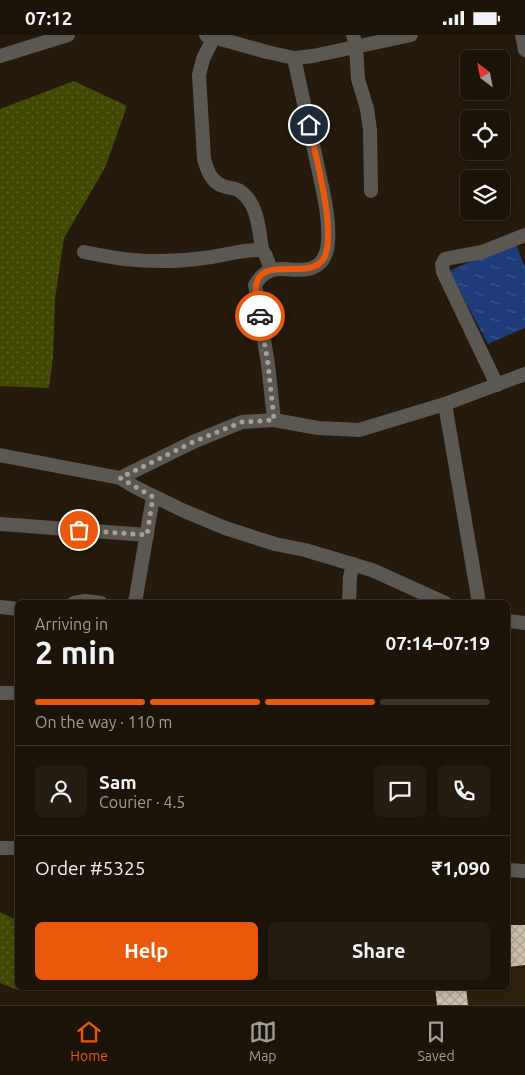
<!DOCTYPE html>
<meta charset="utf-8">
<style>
body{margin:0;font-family:Ubuntu,sans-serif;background:#251d12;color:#f1f3f6;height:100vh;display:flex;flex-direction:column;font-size:19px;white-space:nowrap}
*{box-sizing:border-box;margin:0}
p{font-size:16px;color:#a09e9c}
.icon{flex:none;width:28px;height:28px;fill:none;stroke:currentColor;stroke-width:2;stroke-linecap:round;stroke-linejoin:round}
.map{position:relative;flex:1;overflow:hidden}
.panel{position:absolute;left:15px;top:565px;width:495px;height:390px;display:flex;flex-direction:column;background:#1c1409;border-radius:8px;box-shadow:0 2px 8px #0003,0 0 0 1px #3a332a}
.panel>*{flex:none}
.needle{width:32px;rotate:328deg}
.fabs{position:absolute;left:460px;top:15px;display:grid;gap:10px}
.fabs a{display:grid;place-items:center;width:50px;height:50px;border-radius:8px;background:#1c1409;box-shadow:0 2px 8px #0003,0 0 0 1px #3a332a;font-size:25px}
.pin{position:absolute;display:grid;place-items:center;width:42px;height:42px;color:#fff;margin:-21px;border:2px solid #fff;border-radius:50%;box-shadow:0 1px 5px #0007}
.courier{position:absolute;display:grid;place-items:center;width:50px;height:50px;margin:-25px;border:4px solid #ea580c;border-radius:50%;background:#fff;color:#222;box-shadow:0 1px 6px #0007}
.headline em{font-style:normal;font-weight:700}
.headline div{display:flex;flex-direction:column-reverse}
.headline{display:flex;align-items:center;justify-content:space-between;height:85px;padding:0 20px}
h1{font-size:32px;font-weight:700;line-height:38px}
.bar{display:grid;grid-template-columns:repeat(4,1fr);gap:8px 5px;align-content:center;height:60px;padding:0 20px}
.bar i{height:6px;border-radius:4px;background:#3a332a}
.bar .on{background:#ea580c}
.bar p{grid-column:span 4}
.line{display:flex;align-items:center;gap:12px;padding:0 20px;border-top:1px solid #3a332a}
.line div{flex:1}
.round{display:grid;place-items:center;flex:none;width:52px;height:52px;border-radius:8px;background:#251d12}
.cta{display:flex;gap:10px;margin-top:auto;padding:10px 20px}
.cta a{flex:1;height:58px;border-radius:8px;background:#ea580c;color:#fff;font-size:20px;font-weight:700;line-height:58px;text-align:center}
.cta a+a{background:#251d12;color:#f1f3f6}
.status{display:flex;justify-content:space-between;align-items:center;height:35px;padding:0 25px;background:#1c1409;direction:ltr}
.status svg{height:14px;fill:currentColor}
.dock{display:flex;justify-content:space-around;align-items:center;height:70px;border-top:1px solid #3a332a;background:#1c1409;font-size:14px;color:#a09e9c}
.dock a{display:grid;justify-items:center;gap:2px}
.dock .on{color:#ea580c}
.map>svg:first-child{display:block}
.built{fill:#2f200b}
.park{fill:url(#park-dots)}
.water{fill:url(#water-ripples)}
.building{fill:url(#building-cross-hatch)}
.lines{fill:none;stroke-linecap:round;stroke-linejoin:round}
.minor{stroke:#5a5850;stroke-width:14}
.tertiary{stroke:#5a5850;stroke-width:14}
.done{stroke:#a9a095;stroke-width:5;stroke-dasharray:0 9}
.route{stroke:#ea580c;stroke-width:6}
</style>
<div class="status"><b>07:12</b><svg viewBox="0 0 49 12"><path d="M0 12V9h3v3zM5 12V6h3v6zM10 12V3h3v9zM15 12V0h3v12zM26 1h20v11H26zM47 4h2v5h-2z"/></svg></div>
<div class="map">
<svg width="525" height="970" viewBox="0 0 525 970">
<defs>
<pattern id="park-dots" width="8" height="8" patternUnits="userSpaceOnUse" patternTransform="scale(1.25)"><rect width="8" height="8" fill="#414903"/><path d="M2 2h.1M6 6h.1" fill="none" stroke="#5d6327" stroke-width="1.8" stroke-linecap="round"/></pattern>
<pattern id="water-ripples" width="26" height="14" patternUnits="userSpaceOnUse" patternTransform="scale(1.25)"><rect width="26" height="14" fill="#1e3c79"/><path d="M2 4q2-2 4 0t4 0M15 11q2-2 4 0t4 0" fill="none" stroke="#3f588c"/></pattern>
<pattern id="building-cross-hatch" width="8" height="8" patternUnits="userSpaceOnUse" patternTransform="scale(1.25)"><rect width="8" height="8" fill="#cfbfad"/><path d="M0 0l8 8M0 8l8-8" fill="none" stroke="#ada192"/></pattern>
</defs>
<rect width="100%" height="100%" fill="#251a0c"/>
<polygon class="built" points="525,930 525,970 468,970 466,953 508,952 508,932"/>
<g class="park">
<polygon points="74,46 127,71 105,133 64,203 55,264 53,322 49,353 0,351 0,74"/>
<polygon points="0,877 16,885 18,892 18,952 19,953 18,955 0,948"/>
</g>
<polygon class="water" points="515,207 525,232 525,293 488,309 449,236"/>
<g class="building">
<polygon points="508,890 525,890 525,930 508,932"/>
<polygon points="435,952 466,952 468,970 437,970"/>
</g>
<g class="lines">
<g class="minor">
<polyline points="206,0 267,17 294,23 313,21 411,0"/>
<path d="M215,0L203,24L199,40L204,124C207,135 211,147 223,151C228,153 234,153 238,155C258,166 259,195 262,215"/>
<polyline points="353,0 356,11 358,44 367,74 370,95 371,156"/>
<polyline points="522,0 525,15"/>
<polyline points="0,21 68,0"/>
<path d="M84,217C126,226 160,229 204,223C223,221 242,214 262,215L266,221L271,235"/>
<polyline points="497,350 443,237 442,230 445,224 482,217 525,200"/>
<polyline points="445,369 479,568"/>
<path d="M274,385L268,329L255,250C272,219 301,246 320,228C325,223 328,214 328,207C330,181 322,153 317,128C309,93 302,58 294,23"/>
<polyline points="0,420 120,443 135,452 182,475 225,493 275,509 305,515 372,535 445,568"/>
<polyline points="120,443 193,407 242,387 274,385 318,393 359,395 445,369 525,339"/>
<polyline points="0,489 147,500"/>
<polyline points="74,568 85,566 101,568"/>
<polyline points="135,568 153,462"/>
<polyline points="349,568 350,542 353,529"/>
<polyline points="0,572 18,574"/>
<polyline points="508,586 525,588"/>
<polyline points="0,658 18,658"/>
</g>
<g class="tertiary">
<polyline points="0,813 18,813"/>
<polyline points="508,835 525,836"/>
</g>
</g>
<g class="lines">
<polyline class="done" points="79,495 147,500 153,462 120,443 193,407 242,387 274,385 268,329 260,281"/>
<path class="route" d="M260,281C258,272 254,260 256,251C260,219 311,247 324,223C337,197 315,119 309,90"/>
</g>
</svg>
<div class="fabs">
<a><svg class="needle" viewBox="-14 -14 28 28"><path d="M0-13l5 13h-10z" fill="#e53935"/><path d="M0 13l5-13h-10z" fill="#a09e9c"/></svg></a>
<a><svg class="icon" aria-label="locate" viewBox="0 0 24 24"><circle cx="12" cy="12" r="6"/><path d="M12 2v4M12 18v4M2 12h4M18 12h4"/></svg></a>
<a><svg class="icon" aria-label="layers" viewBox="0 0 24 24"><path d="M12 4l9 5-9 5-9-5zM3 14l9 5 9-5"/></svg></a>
</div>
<div class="pin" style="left:79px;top:495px;background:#ea580c"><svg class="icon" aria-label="bag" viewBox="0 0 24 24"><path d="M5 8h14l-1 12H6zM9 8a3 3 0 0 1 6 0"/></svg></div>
<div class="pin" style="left:309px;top:90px;background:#1f2937"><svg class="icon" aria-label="home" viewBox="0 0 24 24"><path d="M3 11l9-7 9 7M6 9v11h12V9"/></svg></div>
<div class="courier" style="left:260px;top:281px"><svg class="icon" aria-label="car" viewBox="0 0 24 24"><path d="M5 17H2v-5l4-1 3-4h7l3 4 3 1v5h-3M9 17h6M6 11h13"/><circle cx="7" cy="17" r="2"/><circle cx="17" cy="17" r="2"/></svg></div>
<section class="panel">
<div class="headline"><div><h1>2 min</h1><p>Arriving in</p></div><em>07:14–07:19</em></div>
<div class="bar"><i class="on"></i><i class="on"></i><i class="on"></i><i></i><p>On the way · 110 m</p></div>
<div class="line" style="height:90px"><a class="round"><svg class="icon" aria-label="person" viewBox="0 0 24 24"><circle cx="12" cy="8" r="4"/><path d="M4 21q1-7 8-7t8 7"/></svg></a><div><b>Sam</b><p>Courier · 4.5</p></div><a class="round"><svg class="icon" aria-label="chat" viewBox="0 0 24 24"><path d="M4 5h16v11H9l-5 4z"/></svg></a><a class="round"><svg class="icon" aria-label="phone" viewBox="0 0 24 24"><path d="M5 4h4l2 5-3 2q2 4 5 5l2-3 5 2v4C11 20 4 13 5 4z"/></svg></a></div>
<div class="line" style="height:65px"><div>Order #5325</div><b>₹1,090</b></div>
<div class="cta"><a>Help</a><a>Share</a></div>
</section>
</div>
<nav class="dock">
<a class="on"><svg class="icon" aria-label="home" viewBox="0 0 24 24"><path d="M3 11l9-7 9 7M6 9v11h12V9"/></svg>Home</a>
<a><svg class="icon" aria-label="map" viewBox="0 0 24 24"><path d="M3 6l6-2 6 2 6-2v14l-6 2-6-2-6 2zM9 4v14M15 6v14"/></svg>Map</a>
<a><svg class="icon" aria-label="saved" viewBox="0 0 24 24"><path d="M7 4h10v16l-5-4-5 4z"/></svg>Saved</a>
</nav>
